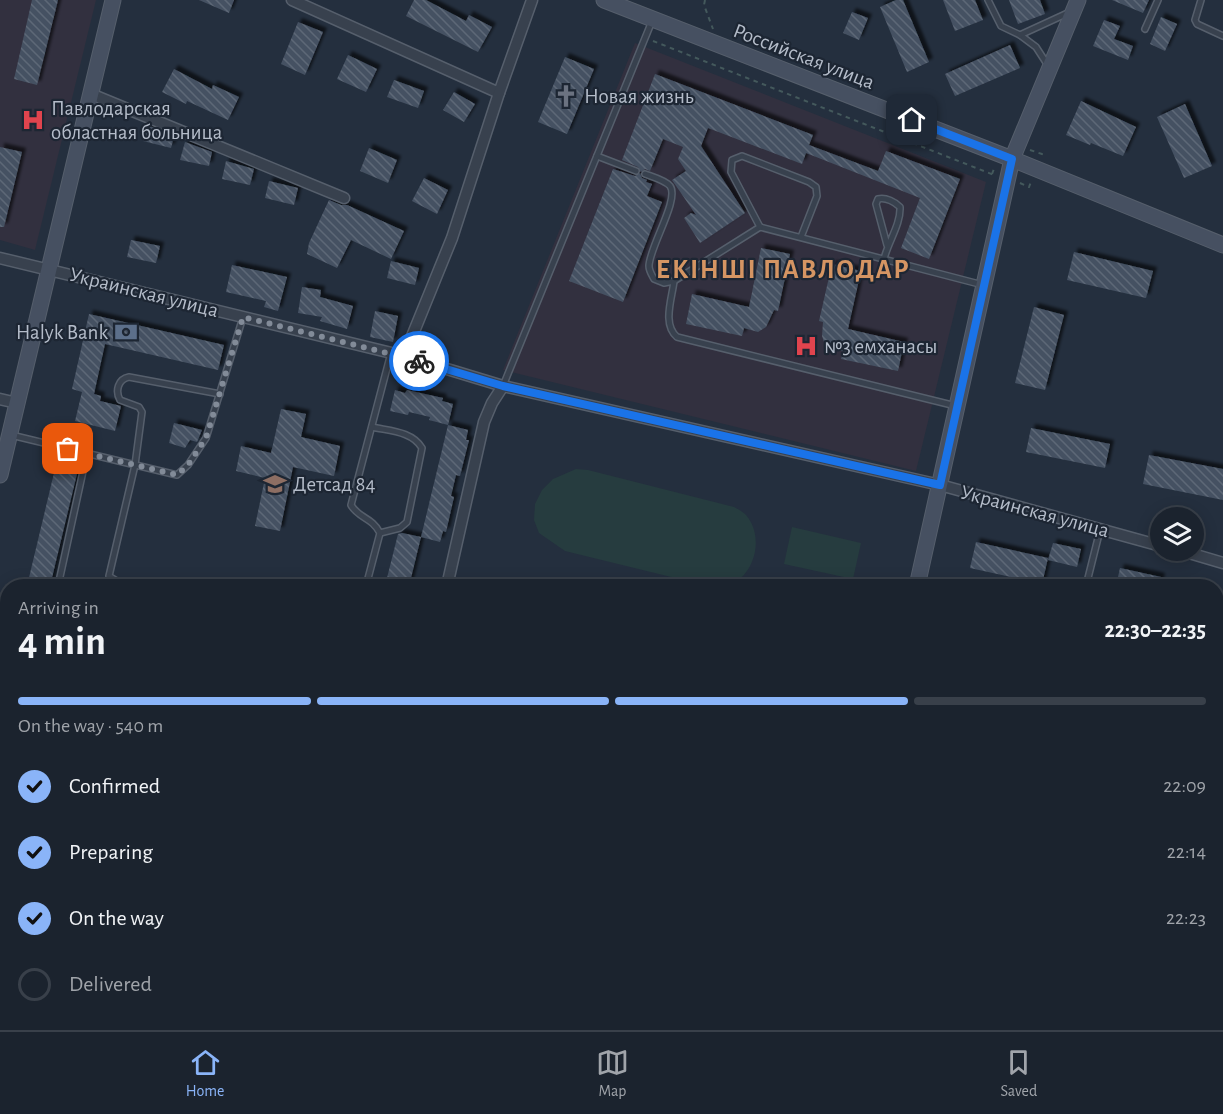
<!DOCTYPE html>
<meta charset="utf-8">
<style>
body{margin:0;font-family:"Alegreya Sans",sans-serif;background:#282f3a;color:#f1f3f6;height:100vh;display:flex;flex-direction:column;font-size:22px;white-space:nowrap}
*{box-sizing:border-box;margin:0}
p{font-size:20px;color:#a0a4aa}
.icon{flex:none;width:33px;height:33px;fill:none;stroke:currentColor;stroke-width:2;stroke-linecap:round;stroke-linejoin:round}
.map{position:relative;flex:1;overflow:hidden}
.sheet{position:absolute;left:0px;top:579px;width:1224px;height:452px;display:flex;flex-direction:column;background:#1b232e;border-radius:24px 24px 0 0;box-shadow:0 3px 15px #0003,0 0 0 2px #39404a}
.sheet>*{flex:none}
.fabs{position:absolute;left:1150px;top:507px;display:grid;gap:12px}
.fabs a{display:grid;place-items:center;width:54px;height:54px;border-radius:50%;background:#1b232e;box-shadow:0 3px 15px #0003,0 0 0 2px #39404a;font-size:30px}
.pin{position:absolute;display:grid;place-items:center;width:51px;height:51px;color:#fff;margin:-26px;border-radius:12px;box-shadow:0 3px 9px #0006}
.courier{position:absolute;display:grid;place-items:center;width:60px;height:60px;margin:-30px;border:4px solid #1a73e8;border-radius:50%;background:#fff;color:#222;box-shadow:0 2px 8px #0007}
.head em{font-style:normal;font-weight:700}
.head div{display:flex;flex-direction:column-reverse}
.head{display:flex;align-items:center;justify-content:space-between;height:102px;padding:0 18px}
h1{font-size:39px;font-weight:700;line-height:45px}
.bar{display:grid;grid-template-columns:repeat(4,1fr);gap:9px 6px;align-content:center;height:72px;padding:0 18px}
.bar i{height:8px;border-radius:4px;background:#39404a}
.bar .current{background:#8ab4f8}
.bar p{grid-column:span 4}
ol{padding:0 18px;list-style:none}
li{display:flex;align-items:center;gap:18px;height:66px}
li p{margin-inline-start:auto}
li .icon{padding:6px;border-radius:50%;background:#8ab4f8;color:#111;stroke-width:4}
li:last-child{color:#a0a4aa}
li i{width:33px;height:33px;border:3px solid #39404a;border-radius:50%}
.dock{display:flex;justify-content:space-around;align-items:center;height:84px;border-top:2px solid #39404a;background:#1b232e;font-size:16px;color:#a0a4aa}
.dock a{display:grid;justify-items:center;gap:3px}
.dock .current{color:#8ab4f8}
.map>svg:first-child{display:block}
.medical{fill:#32303f}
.pitch{fill:#263c3f}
.building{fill:url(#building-back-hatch);filter:url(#shadow)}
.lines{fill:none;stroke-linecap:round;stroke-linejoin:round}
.lane-casing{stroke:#565f6c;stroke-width:8}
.street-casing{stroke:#565f6c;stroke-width:13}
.secondary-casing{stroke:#565f6c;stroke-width:17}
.path{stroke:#44595c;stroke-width:2;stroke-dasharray:4.5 4.5;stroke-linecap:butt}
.lane{stroke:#38414e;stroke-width:5}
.street{stroke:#38414e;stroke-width:10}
.secondary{stroke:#465061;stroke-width:15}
.done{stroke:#828b98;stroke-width:6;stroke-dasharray:0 10.8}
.route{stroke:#1a73e8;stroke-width:8}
.labels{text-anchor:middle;stroke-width:4.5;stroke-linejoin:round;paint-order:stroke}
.street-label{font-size:21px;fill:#b4bcc9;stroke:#1d2633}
.poi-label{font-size:21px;fill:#b4bcc9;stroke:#1d2633;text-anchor:start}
.district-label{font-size:27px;font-weight:bold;letter-spacing:1.5px;fill:#d59563;stroke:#1d2633}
</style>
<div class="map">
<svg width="1223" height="1030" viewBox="0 0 1223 1030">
<defs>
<pattern id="building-back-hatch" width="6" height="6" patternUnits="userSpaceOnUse" patternTransform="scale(1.5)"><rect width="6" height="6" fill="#455162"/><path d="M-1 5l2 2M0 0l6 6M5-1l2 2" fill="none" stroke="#5d6877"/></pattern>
<filter id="shadow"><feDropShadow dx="4" dy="-4" stdDeviation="1.5" flood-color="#0009"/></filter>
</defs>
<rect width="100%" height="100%" fill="#242f3e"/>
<g class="medical">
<polygon points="0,0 96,0 35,250 0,240"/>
<polygon points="635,43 986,182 916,471 503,370"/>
</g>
<g class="pitch">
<path d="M576,469L588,470L734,507C738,509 743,512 746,515C765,537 755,577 727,586C721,588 714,587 708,586L565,551L539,533L534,520L535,504L542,490L553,479Z"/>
<polygon points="792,527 861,543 853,579 784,564"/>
</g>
<g class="building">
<polygon points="32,0 58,0 37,85 14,79"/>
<polygon points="199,0 234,0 229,13"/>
<polygon points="414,0 426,0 466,21 469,15 492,27 478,52 406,16"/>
<polygon points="896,0 903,0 929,62 907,72 880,7"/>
<polygon points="943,0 975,0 983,20 955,31"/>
<polygon points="1009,0 1040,0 1045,14 1018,24"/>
<polygon points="1112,0 1149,0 1143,13"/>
<polygon points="852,12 868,18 859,40 843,33"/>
<polygon points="1161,17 1177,24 1165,51 1150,44"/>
<polygon points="1104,20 1120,26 1114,39 1133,46 1128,60 1093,46"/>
<polygon points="298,22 323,32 305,75 281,64"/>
<polygon points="1010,45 1020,68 955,96 945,74"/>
<polygon points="348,55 377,69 366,92 337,79"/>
<polygon points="565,57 594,69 567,134 538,122"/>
<polygon points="174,69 212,89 213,85 239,97 228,120 187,101 186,104 162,92"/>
<polygon points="655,74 813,135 809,145 878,171 886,151 960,179 929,259 901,248 920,198 806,153 802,164 708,128 701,146 745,213 700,243 684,218 691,213 696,215 672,180 686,171 678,159 683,147 663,139 650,171 645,169 641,172 638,167 622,160"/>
<polygon points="394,80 424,91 418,108 387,97"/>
<polygon points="454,92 475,104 464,122 443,110"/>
<polygon points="1081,101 1136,127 1123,156 1091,143 1090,145 1066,135"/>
<polygon points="1185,104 1212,166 1184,178 1157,117"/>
<polygon points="147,125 174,136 171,148 143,141"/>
<polygon points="185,142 212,152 209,166 180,160"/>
<polygon points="0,147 22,152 4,227 0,227"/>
<polygon points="369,148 397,160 388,183 360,171"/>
<polygon points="226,161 254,169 250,185 222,179"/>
<polygon points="613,169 635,176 640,173 642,178 647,180 646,182 652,184 647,196 662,202 623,302 569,281"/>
<polygon points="424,178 448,190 437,214 412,201"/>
<polygon points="269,181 298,188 294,205 265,198"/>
<polygon points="329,200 341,205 347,205 404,231 391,259 351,240 337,268 307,254 309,243"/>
<polygon points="131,240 160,246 156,263 127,257"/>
<polygon points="761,248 790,254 778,311 774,310 766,327 758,332 744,328 742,336 686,324 692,294 749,307"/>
<polygon points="1074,252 1153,271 1146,298 1067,280"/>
<polygon points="391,261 419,268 415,285 387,278"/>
<polygon points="832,264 861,271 848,329 904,342 898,371 841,359 843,351 834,350 825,345 822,336 823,322 819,321"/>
<polygon points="232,265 287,277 278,311 264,307 266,301 226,292"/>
<polygon points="302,287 321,290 320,297 353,306 347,329 320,321 322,317 298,313"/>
<polygon points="1034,307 1064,315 1045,390 1015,383"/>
<polygon points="375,311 398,316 393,342 370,337"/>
<polygon points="89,314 224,345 218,370 105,344 94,394 101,396 100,401 121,406 115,431 75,421 82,392 72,389"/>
<polygon points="395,390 405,393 407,390 443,398 442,401 453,404 448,425 429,420 430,417 409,412 408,415 390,411"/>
<polygon points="281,409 306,414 301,437 340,446 334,476 293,467 280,531 255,526 265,478 236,471 241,446 271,453"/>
<polygon points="174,423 202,430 197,442 190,440 185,448 169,443"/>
<polygon points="448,425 468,430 466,440 469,440 460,476 456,475 451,496 454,497 446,532 443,531 440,542 421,537"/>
<polygon points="1031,428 1110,444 1105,468 1026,452"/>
<polygon points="59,452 81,457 50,586 27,586"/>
<polygon points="1149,455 1223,469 1223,500 1143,484"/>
<polygon points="402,533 421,537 409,586 385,586 398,534"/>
<polygon points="976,542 1048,558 1042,584 970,568"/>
<polygon points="1053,543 1081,549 1077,567 1048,560"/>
<polygon points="1120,568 1161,577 1159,586 1116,586"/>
</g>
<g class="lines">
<g class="lane-casing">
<g id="lane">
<polyline points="988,0 1001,26 1020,35 1036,47 1047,64"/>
<polyline points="1201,0 1195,20 1197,24 1223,36"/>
<polyline points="1145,29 1158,0"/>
<polyline points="1020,35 1070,12"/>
<polyline points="597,156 636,171"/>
<path d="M645,174C653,177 665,180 670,186C680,199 649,248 649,266C649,271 652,275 654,279L664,283L674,281L760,227L983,285"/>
<polyline points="760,227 731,172 732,160 742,156 809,182 816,187 817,196 801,237"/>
<path d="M884,259C888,242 901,224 900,207C895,202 886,197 878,199L876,204L887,245"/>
<path d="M674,281C672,299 662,324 677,337L956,406"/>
<polyline points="503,386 652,21"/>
<path d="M372,427C389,431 412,431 422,448L407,522L400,528L380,533"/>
<polyline points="11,435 177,475 188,465 206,438 243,317"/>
<polyline points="58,586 87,453"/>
<path d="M130,586L120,583L109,576L135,465L142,412L139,407L120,400C115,391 118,379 129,377L220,394"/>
<path d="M366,586L380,533C372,517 358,518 351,505L391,353"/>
<polyline points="1086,586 1100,530"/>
<polyline points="1216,635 1223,613"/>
<polyline points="1216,677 1223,679"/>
<polyline points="1216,859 1223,861"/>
<polyline points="0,890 8,892"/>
<polyline points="0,984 3,974 8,967"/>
<polyline points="163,1023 174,1026"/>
<polyline points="877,1023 906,1030"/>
<polyline points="281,1030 282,1023"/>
<polyline points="491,1030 493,1023"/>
<polyline points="681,1030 682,1023"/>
</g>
</g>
<g class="street-casing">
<g id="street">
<polyline points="292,0 499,93"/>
<polyline points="91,94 344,198"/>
<polyline points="0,258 404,356 503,386 940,485 1161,546"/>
<polyline points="404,356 452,238 499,93 532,0"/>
<polyline points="0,399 17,403"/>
<polyline points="1179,550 1223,563"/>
<polyline points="447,586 484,422 492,403 503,386"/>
<polyline points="0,669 8,671"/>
<polyline points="0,821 8,823"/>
<polyline points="1216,952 1223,953"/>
<polyline points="343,1030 345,1023"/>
</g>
</g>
<g class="secondary-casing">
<g id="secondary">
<polyline points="604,0 1012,159 1223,245"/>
<polyline points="0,475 113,0"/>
<polyline points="917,586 1012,159 1078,0"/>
<polyline points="814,1030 815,1023"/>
</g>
</g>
<g class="path">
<polyline points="705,0 704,5 713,29"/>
<polyline points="653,41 994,175"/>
<polyline points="1030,150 1042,154 1040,157"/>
<polyline points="992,174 995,166"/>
<polyline points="1020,183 1029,187 1031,182"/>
</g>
<use href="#lane" class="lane"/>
<use href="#street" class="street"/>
<use href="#secondary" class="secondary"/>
</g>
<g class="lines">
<polyline class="done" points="68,449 177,475 188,465 206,438 243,317 419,361"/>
<polyline class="route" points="419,361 503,386 940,485 1012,159 912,120"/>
</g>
<defs>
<g id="church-bare" transform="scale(1.8)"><path d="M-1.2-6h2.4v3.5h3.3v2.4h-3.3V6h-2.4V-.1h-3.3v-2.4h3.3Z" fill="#6b7280" stroke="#1d2633" stroke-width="2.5" paint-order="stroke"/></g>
<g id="hospital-bare" transform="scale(1.8)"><path d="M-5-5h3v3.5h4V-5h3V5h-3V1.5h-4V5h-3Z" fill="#e0444e" stroke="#1d2633" stroke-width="2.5" paint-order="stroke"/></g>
<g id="bank-bare" transform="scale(1.8)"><path d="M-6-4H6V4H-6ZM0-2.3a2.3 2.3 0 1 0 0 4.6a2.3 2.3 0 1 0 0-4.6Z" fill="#5c6f8a" stroke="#1d2633" stroke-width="2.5" paint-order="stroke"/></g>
<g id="school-bare" transform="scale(1.8)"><path d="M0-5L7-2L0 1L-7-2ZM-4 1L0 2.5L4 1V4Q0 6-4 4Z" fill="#8d6e63" stroke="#1d2633" stroke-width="2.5" paint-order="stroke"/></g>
</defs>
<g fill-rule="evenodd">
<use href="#church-bare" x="566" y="96"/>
<use href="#hospital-bare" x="33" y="120"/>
<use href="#bank-bare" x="126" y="332"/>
<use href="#hospital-bare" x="806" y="346"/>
<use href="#school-bare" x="275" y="484"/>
</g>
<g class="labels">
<g class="street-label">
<text transform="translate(804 56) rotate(21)" y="7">Российская улица</text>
<text transform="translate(144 292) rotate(14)" y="7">Украинская улица</text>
<text transform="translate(1035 511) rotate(15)" y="7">Украинская улица</text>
</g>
<g class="poi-label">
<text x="584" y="103">Новая жизнь</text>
<text x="51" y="115">Павлодарская<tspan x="51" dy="24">областная больница</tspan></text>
<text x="108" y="339" text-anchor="end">Halyk Bank</text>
<text x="824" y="353">№3 емханасы</text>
<text x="293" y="491">Детсад 84</text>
</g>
<g class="district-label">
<text x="783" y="278">ЕКІНШІ ПАВЛОДАР</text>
</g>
</g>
</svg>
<div class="fabs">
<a><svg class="icon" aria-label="layers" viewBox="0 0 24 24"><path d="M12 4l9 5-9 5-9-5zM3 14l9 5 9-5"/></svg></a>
</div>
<div class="pin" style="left:68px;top:449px;background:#ea580c"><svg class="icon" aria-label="bag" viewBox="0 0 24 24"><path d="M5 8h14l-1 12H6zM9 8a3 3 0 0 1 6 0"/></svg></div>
<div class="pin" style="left:912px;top:120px;background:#1f2937"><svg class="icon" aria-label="home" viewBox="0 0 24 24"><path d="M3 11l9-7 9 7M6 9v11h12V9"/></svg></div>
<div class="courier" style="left:419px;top:361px"><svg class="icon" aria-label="bike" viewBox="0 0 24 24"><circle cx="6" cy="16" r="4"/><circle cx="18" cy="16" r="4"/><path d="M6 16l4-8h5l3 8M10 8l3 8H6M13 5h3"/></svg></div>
<section class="sheet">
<div class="head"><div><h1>4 min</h1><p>Arriving in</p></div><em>22:30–22:35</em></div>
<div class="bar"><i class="current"></i><i class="current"></i><i class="current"></i><i></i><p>On the way · 540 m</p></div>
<ol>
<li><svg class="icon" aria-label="check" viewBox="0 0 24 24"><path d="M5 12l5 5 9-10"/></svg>Confirmed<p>22:09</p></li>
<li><svg class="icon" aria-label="check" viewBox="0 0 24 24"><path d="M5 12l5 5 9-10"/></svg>Preparing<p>22:14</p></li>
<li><svg class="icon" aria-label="check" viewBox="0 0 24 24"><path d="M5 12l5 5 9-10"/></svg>On the way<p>22:23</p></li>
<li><i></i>Delivered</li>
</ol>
</section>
</div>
<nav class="dock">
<a class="current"><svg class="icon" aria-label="home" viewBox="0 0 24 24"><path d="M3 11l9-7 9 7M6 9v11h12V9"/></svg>Home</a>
<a><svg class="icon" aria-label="map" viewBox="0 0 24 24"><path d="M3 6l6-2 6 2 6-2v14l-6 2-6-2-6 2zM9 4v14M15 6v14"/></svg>Map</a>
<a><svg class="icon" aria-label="saved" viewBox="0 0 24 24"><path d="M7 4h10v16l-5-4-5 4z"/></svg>Saved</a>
</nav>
